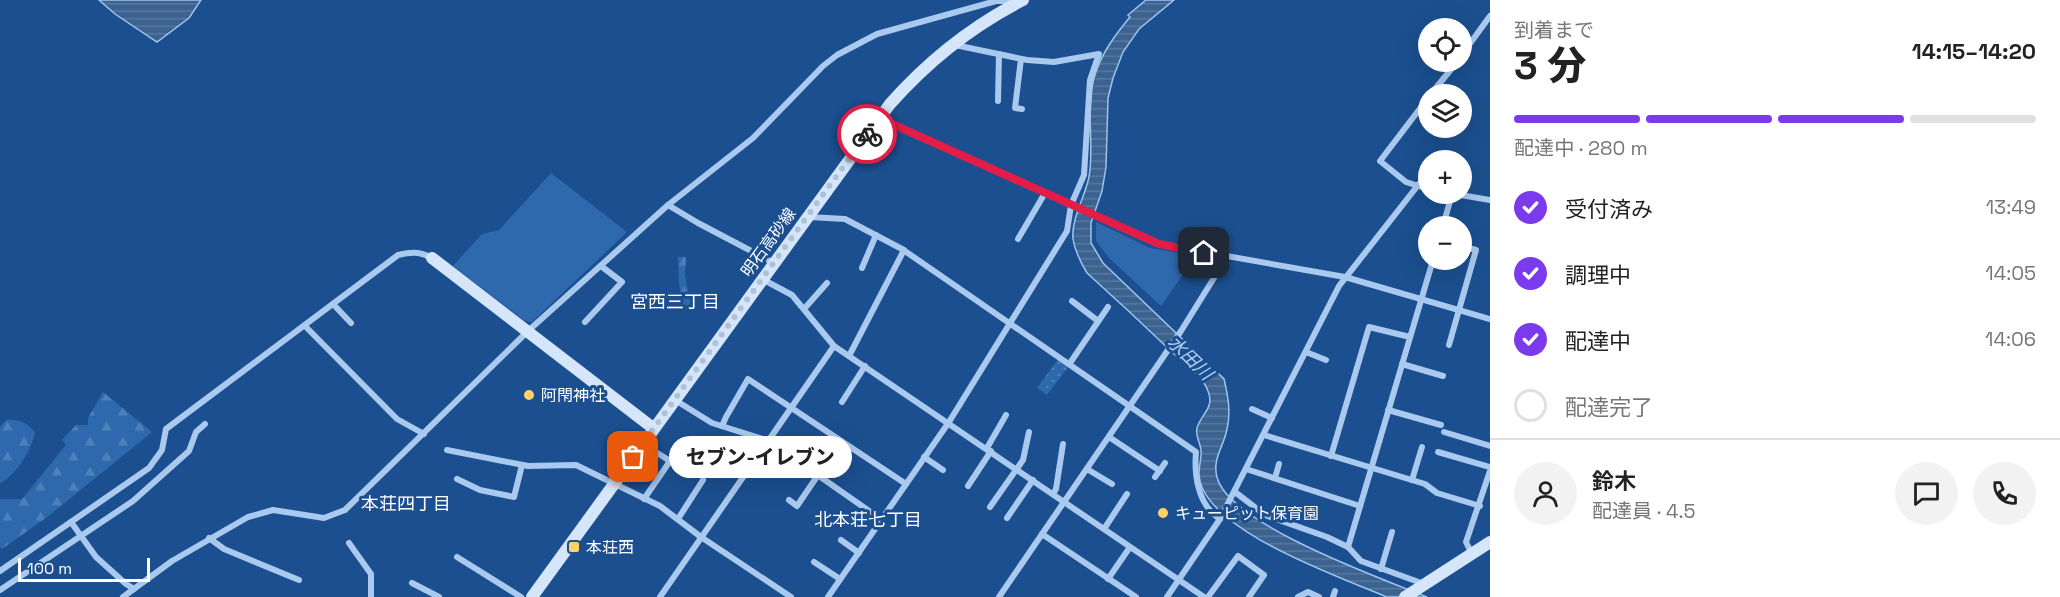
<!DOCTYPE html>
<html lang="ja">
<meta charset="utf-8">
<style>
body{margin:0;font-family:"Space Grotesk","Noto Sans JP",sans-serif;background:#f2f2f2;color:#222;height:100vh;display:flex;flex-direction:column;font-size:22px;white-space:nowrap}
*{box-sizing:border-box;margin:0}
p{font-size:20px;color:#767676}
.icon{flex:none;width:33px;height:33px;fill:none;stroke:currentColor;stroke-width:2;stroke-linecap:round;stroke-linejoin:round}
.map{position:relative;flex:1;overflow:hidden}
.drawer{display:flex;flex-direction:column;background:#fff;width:570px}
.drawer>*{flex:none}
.fabs{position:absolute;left:1418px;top:18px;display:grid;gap:12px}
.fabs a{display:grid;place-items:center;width:54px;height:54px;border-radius:50%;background:#fff;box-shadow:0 6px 24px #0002;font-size:30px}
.scale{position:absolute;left:18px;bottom:15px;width:132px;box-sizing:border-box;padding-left:6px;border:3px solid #fff;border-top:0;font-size:16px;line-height:21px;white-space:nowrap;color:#fff;-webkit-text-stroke:4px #1b4f8f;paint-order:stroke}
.pin{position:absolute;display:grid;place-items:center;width:51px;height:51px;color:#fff;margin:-26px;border-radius:12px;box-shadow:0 3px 9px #0006}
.courier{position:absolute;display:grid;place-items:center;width:60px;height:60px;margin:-30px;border:4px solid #e11d48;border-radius:50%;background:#fff;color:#222;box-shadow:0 2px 8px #0007}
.bubble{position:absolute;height:42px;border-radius:21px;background:#fff;box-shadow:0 6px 24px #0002;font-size:20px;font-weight:800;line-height:42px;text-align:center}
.headline em{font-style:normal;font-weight:800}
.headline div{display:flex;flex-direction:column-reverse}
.headline{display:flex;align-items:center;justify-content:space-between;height:102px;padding:0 24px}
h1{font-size:39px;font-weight:800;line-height:45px}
.bar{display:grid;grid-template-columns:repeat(4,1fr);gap:9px 6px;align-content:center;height:72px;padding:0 24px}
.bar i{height:8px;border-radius:4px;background:#e0e0e0}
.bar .on{background:#7c3aed}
.bar p{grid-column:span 4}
.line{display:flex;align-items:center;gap:15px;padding:0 24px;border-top:2px solid #e0e0e0}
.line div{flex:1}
.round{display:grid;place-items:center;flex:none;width:63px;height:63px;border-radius:32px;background:#f2f2f2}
ol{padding:0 24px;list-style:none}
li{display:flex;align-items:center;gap:18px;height:66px}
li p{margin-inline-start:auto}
li .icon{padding:6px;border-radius:50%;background:#7c3aed;color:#fff;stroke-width:4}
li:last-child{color:#767676}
li i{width:33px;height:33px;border:3px solid #e0e0e0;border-radius:50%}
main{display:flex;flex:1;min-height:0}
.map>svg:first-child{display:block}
.grass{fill:url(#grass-dots)}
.forest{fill:url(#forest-firs)}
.green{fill:#2e69ad}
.water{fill:url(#water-rules);stroke:#9cc4f0;stroke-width:1.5}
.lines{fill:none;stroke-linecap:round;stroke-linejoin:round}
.street{stroke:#a9c9ee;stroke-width:6}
.secondary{stroke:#d6e6fa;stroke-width:12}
.done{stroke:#afc1d8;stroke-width:6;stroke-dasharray:0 10.8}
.route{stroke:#e11d48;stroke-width:8}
.poi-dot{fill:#ffd166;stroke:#1b4f8f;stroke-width:2}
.labels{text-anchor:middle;stroke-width:6;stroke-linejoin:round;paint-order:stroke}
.street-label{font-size:16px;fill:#fff;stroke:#1b4f8f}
.poi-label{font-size:16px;fill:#fff;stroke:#1b4f8f;text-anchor:start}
.neighbourhood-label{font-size:18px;fill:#fff;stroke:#1b4f8f}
.water-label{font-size:18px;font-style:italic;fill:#b5d3f5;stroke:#1b4f8f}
</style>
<main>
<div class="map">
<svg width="1490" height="597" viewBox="0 0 1490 597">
<defs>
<pattern id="grass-dots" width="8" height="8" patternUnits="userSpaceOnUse" patternTransform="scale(1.5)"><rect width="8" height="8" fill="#2e69ad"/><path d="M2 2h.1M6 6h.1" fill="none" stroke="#4d80b9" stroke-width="1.8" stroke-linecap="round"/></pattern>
<pattern id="forest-firs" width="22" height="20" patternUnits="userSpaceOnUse" patternTransform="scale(1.5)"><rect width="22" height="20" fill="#2e69ad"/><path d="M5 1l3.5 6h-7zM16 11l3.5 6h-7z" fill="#4d80b9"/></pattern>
<pattern id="water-rules" width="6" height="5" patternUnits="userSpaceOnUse" patternTransform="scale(1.5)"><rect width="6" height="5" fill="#3c6290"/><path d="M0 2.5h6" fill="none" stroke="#597aa1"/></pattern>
</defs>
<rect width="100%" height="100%" fill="#1b4f8f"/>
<polygon class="grass" points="1058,359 1068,367 1047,395 1037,388"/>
<g class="forest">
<polygon points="678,257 686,257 685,276 691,305 683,309 679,284"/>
<polygon points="103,392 152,432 46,518 2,549 0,547 0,499 22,499 66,445 62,440 76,425 88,425 88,418"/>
<path d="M6,420C19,419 27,422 35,433C30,453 18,472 0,484V427Z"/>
</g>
<g class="green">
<polygon points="551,173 627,232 532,322 525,321 453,266 482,234 499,230"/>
<polygon points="1096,222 1150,248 1196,256 1161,306 1109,258 1096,241"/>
</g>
<g class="water">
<polygon points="99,0 201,0 189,18 157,42 115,14"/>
<path d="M1146,0H1174L1139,29L1123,52L1113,78L1108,98L1106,167L1102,191L1091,223V243L1103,263L1224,379C1228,396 1231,412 1227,429C1224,446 1212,459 1217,477C1228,524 1383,579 1427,597H1386L1382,595C1338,576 1199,528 1199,473C1199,465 1202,457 1201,450C1200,442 1195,435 1197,428C1201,414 1215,408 1208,391C1202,375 1186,365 1174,354C1146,327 1117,300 1087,273C1081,263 1075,252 1073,239C1071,219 1085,197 1089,177C1095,143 1084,105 1096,72C1103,51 1116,34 1130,17L1128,15Z"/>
</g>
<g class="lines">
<g class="street">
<polyline points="1461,56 1490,16"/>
<polyline points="1021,59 1015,108 1022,109"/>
<polyline points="1431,94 1457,62"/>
<polyline points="1428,98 1380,161 1406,182 1428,189"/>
<polyline points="998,101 999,54"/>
<polyline points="879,118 1159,244 1345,277 1490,319"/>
<polyline points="1455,194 1490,200"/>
<polyline points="668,205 698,223 774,263"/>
<path d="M809,217L845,219L902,249L1196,452C1194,476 1198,505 1220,519"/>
<polyline points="1443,226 1452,194"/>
<polyline points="1018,239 1045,193"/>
<polyline points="862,268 876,235"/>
<polyline points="762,279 792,295 834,346 1204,597"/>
<polyline points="1072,301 1098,321"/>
<polyline points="333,304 351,323"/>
<polyline points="804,309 827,283"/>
<polyline points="585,322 622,282 601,266"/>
<polyline points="305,326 397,419 424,434"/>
<polyline points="1449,345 1476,250 1461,246"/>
<polyline points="1306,352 1326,360"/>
<polyline points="849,356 904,250"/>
<polyline points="1070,363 1108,307"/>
<polyline points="1402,364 1443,376"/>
<polyline points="675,400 712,423 769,441 882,520"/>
<polyline points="842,402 865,366"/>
<polyline points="1252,409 1272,418"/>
<polyline points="1388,410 1441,425"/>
<polyline points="722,426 726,417 748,379 906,484"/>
<polyline points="1444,432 1490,446"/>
<polyline points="1264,435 1425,484 1437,493 1480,506"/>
<polyline points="1109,437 1160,471"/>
<polyline points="643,444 670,461 644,499"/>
<polyline points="987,448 1006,415"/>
<polyline points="447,450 528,466 576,465 660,506 701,537 791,597"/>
<polyline points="1438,452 1490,467"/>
<polyline points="1331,456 1369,327 1410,337"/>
<polyline points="924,457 943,470"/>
<polyline points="1087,469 1112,484"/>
<polyline points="1246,469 1360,506"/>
<polyline points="1155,477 1165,463"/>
<polyline points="1275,478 1279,464"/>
<polyline points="457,479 480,490 514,497 522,465"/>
<polyline points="1412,480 1422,447"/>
<polyline points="968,486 991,451"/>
<polyline points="1235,492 1265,515 1327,537 1348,547 1361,561 1424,584"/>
<polyline points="1053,494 1056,489 1063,444"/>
<polyline points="789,500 797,506 818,475"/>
<polyline points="990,507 1023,460 1029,432"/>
<polyline points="1007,518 1033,480"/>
<polyline points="678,519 703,480"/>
<polyline points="71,522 96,557 126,584 134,589"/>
<polyline points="1104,529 1127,494"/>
<polyline points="1042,534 1136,597"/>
<polyline points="209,538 224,549 299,580"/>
<polyline points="841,540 859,553"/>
<polyline points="349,543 371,574 371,597"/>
<polyline points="1348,547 1433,260"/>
<polyline points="1472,554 1466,542 1490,471"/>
<polyline points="457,557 521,597"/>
<polyline points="814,562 840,579"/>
<polyline points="1381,569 1392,532"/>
<path d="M0,571L149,468L162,450L166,429L398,255C411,252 419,251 432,258"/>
<polyline points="1108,579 1130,547"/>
<polyline points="412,583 439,597"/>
<polyline points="0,590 133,501 189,451 196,432 205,424"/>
<polyline points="123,597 172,561 248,517 273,510 324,518 345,510 528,331 668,205 753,138 823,66 837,55 877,34 996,1 1014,1"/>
<polyline points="660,597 834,346"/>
<polyline points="828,597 949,422 1067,231 1071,205 1084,175 1090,80 1099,54 1054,62 1027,60 955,45"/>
<polyline points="999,597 1181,331 1227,257"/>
<polyline points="1167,597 1220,519 1339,286 1426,175"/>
<polyline points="1208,597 1238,556 1264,575 1249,597"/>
<polyline points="1298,597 1308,592 1319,597"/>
<polyline points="1333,597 1335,591"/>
</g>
<g class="secondary">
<polyline points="432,258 653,428"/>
<path d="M532,597L890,104C928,61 972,26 1023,0"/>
<polyline points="1405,597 1490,542"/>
</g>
</g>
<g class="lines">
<polyline class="done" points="633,457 867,134"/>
<polyline class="route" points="867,134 879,118 1159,244 1204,253"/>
</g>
<g class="poi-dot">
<circle cx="529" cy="395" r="6"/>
<circle cx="1163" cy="513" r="6"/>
<rect x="568" y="541" width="12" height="12" rx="3"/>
</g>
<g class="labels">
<g class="street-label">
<text transform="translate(768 242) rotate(-54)" y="6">明石高砂線</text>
</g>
<g class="poi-label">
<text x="541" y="401">阿閇神社</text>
<text x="1175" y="519">キューピット保育園</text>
<text x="586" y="553">本荘西</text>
</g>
<g class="neighbourhood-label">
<text x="675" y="308">宮西三丁目</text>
<text x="406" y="510">本荘四丁目</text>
<text x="868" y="526">北本荘七丁目</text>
</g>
<g class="water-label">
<text transform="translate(1190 358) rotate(44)" y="6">水田川</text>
</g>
</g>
</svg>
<div class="fabs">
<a><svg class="icon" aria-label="locate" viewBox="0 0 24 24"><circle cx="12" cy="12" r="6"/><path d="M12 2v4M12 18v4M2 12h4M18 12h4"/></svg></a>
<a><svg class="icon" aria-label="layers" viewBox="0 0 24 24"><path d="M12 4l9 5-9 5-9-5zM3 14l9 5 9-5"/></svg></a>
<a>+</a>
<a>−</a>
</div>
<div class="scale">100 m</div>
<div class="pin" style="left:633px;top:457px;background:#ea580c"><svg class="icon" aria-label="bag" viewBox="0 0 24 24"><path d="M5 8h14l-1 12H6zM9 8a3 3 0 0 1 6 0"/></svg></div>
<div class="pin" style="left:1204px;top:253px;background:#1f2937"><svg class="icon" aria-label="home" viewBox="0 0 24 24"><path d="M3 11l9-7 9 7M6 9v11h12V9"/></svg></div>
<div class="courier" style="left:867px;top:134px"><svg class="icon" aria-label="bike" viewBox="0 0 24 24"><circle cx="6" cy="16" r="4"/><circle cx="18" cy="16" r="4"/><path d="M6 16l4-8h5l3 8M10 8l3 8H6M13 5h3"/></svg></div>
<div class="bubble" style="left:669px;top:436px;width:183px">セブン-イレブン</div>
</div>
<section class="drawer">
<div class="headline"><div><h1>3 分</h1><p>到着まで</p></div><em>14:15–14:20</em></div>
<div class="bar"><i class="on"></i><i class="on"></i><i class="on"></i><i></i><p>配達中 · 280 m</p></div>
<ol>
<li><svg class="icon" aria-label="check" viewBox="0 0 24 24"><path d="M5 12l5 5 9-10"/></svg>受付済み<p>13:49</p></li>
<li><svg class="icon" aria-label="check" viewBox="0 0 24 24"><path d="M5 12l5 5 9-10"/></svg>調理中<p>14:05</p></li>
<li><svg class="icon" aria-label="check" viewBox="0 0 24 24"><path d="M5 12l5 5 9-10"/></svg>配達中<p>14:06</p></li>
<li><i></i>配達完了</li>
</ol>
<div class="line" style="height:108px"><a class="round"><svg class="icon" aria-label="person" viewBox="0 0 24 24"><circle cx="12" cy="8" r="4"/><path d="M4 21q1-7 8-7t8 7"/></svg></a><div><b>鈴木</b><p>配達員 · 4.5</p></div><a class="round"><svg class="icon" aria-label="chat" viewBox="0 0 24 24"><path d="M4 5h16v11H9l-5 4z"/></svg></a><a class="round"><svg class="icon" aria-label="phone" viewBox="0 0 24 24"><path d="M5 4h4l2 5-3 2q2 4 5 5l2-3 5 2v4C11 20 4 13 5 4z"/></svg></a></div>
</section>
</main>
